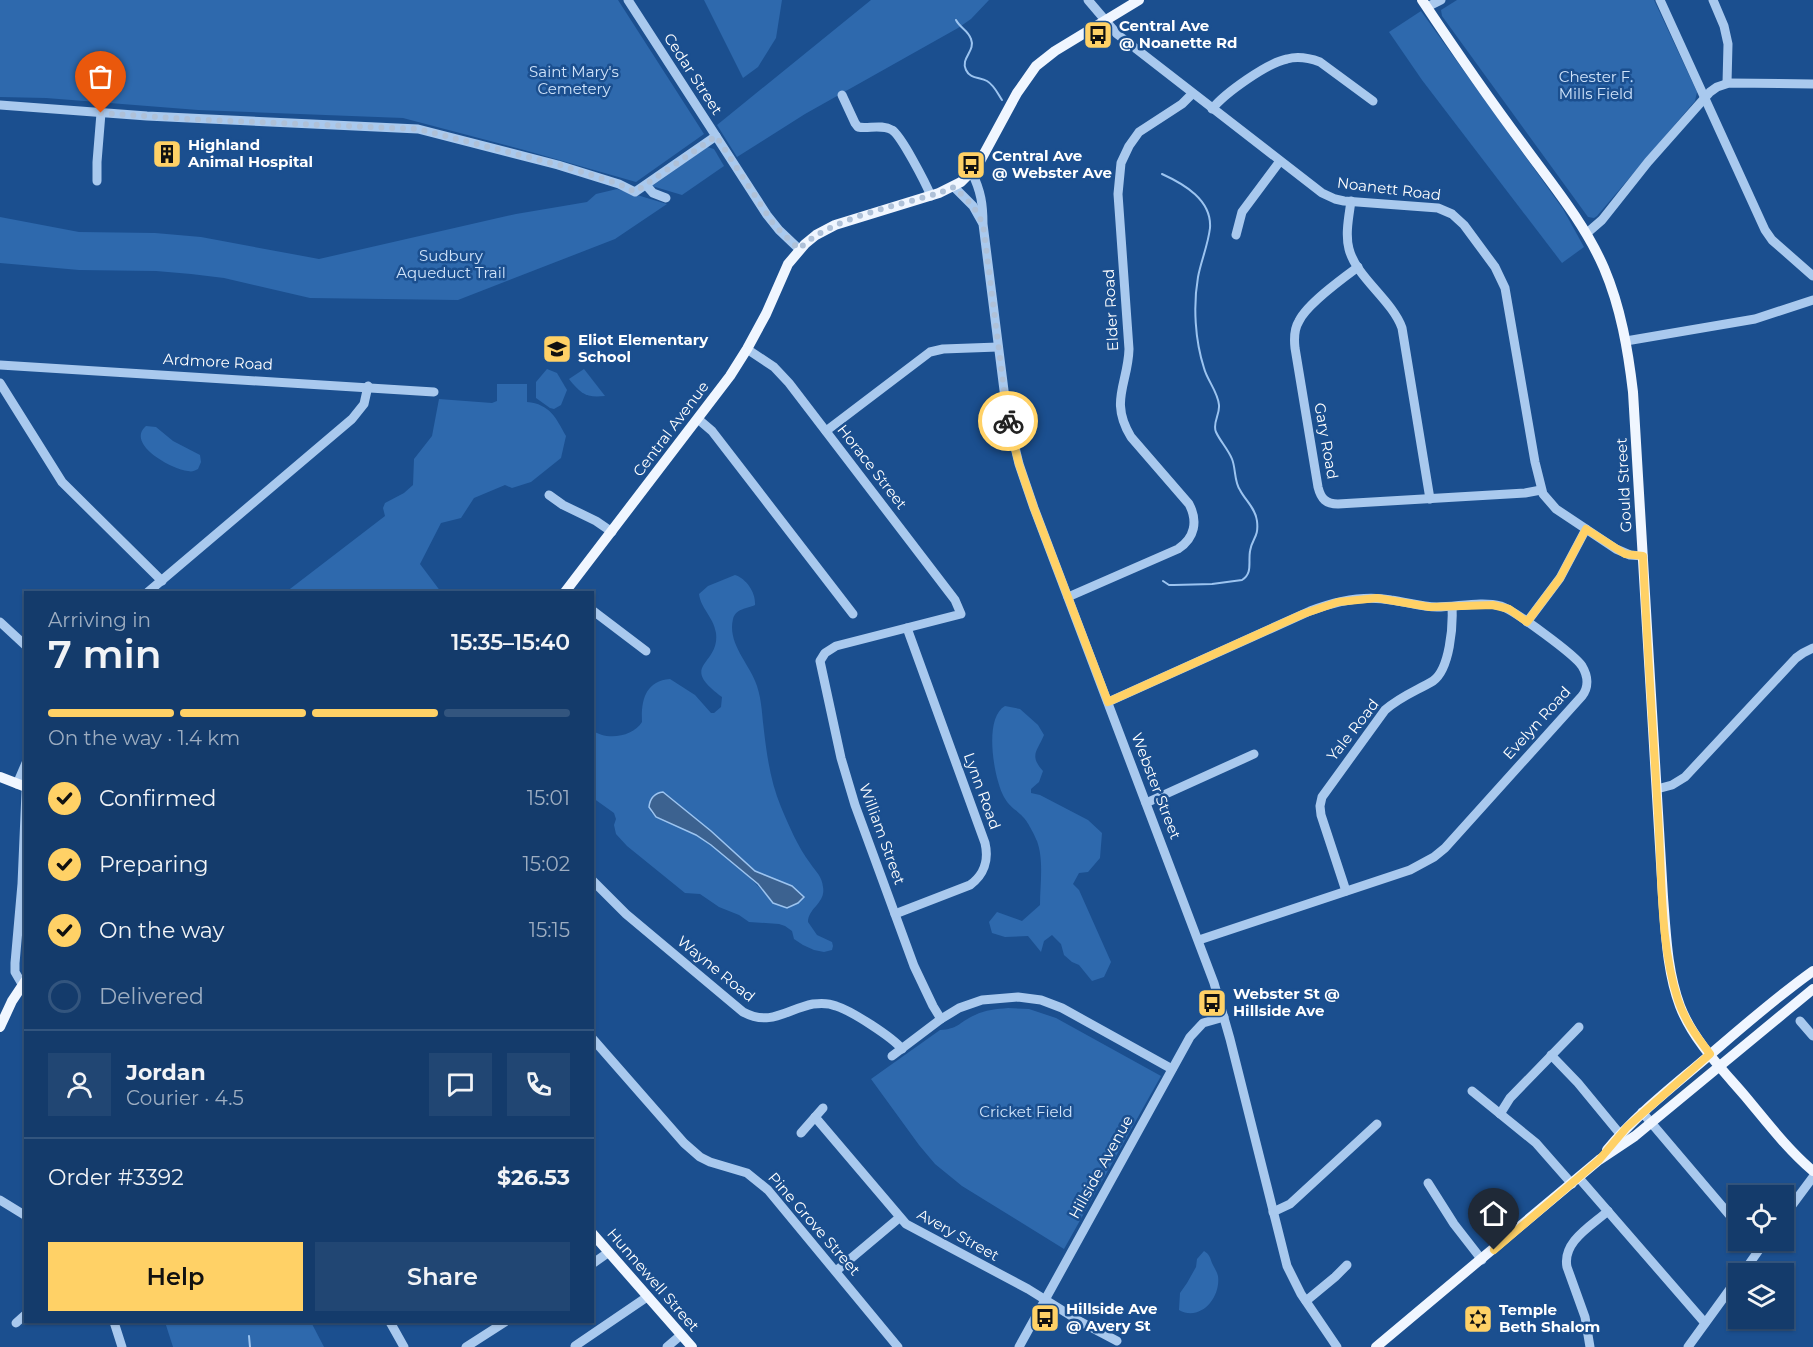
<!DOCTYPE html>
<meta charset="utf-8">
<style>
body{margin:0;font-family:Montserrat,sans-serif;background:#214673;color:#f1f3f6;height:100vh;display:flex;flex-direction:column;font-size:22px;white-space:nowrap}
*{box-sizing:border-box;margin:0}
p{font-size:20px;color:#9dadc1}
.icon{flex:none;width:33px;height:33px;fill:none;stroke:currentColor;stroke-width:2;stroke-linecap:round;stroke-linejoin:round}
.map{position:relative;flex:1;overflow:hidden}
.drawer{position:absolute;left:24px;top:591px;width:570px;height:732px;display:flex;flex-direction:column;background:#143b6b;border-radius:0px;box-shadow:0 2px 4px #0004,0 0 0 2px #33557e}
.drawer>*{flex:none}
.controls{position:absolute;left:1728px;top:1185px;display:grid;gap:12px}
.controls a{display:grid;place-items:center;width:66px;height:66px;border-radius:0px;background:#143b6b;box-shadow:0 2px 4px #0004,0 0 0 2px #33557e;font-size:30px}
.pin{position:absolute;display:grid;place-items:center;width:51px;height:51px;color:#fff;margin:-62px -26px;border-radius:50% 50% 50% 0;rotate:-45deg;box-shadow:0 0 6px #0007}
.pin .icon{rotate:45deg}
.courier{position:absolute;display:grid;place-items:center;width:60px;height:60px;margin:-30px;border:4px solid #ffd166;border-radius:50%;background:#fff;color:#222;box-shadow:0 2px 8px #0007}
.headline em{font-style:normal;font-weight:600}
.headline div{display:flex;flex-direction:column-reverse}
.headline{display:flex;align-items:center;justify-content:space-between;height:102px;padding:0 24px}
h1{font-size:39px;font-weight:600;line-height:45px}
.bar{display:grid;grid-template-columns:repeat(4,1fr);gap:9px 6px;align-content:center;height:72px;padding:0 24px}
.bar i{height:8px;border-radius:4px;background:#33557e}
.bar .active{background:#ffd166}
.bar p{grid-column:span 4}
.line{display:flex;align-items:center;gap:15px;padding:0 24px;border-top:2px solid #33557e}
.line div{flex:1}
.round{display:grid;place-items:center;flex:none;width:63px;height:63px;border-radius:0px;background:#214673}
ol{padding:0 24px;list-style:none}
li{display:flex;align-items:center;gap:18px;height:66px}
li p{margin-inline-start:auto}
li .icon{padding:6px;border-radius:50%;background:#ffd166;color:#111;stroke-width:4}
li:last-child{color:#9dadc1}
li i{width:33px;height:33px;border:3px solid #33557e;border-radius:50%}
.primary-button{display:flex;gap:12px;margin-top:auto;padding:12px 24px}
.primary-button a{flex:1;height:69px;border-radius:0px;background:#ffd166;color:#111;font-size:24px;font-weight:600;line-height:69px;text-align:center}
.primary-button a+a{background:#214673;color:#f1f3f6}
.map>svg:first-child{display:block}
.green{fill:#2e69ad;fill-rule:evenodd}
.water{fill:#3c6290;stroke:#9cc4f0;stroke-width:1.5}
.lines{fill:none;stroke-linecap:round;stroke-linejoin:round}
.stream{stroke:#9cc4f0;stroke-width:2}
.minor{stroke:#a9c9ee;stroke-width:9}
.major{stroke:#f0f6ff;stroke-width:10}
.done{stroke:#afc1d8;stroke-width:6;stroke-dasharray:0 10.8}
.route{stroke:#ffd166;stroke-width:8}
.labels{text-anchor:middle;stroke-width:5;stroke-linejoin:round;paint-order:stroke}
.poi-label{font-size:15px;font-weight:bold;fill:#fff;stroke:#1b4f8f;text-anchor:start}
.park-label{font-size:15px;fill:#cfe3fa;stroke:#1b4f8f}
.street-label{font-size:15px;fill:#fff;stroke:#1b4f8f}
</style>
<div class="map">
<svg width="1813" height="1347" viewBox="0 0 1813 1347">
<rect width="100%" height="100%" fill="#1b4f8f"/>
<g class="green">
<polygon points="0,0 618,0 704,134 636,182 524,150 403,118 198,110 46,98 0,97"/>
<polygon points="704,0 782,0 776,38 758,67 743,78"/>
<polygon points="871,0 989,0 971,19 958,28 805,114 737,157 717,125"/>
<polygon points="1457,0 1654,0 1697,92 1695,101 1597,216 1594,218 1588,217 1442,16 1441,10"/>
<polygon points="1421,11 1563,209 1584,247 1562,263 1422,80 1389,32"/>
<polygon points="707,147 714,149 724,166 682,195 652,186"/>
<polygon points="617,189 667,204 615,239 458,300 310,298 224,278 191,274 156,271 79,270 0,263 0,217 79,232 155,233 201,237 319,259 516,214 587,202 596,194"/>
<polygon points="547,369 557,373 567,390 561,405 554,409 550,408 536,398 536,382"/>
<path d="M584,369L605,396C586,398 581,394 569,379Z"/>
<path d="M497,384H527V402C550,404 556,418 566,436L561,458L531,482L512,488L505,485L474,498L461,518L441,523L420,564L441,592H286L385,516L383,508L385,503L404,493L413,485L414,459L432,436L439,399L492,403L497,401Z"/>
<path d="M146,426L156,427L173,441L200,455L201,462L198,469C194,471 192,472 188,471C173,470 125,444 146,426Z"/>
<path d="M735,575C747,579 756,593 755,605C747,609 736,608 733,619C727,644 750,664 757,686C762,701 762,716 764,731C767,757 771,783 781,807C789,826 798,847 810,863C816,872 822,876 823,887C826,903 808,908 808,922L817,935L832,942L833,946L832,950L824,952L814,950L803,945L794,939L792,931L785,926L779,924L749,922L739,915L719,907L700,894L685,893L627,846L616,834L614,825L616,819L614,813L593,798L592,730C606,741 633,737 642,722C641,701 645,681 670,679L695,695L711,713H714L721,707L722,697C677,664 720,666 716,633C713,616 701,609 699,594L708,586ZM658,793L669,796L755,871L770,878L773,903C743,867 702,830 656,817L651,812L650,801L654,795Z"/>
<path d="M1005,706L1020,709L1038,725L1044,735C1037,752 1029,755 1043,771L1039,782L1031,789V793L1040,795L1088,820L1102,833L1100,858L1088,872L1079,873L1073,884L1079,890L1111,962L1104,977L1092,981L1079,965L1072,962L1064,955L1061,944L1052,935L1044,941L1041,952L1028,936L1005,937L992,933L989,922L997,912L1022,921L1040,905C1040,885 1044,860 1037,841C1035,836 1027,820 1023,817C1016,809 1010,808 1004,797C994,779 983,718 1005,706Z"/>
<path d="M1008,1008L1029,1009L1056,1018L1161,1076L1064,1249L962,1186L935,1164L919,1145L871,1079L940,1030C959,1029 959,1022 975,1015C985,1010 997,1009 1008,1008Z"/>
<path d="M1204,1251C1209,1254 1210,1257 1212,1263C1214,1267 1217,1272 1218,1276C1221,1298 1200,1322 1179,1310L1180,1293L1187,1283L1196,1267L1197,1259Z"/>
<polygon points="165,1322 311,1322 324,1347 173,1347"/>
</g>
<path class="water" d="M663,792L711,831L755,871L792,886L804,897L798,903L787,908L773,903L758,884L711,845L696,835L656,817L649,807C650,798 654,793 663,792Z"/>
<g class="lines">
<g class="stream">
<path d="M956,20C960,28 968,30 971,39C976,51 960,58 966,70C970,79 980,77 987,81C994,85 998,94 1002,100"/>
<path d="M1162,174C1184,184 1212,200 1210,228C1208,245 1201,261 1198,277C1193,306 1195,340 1204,368C1207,380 1218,392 1219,405C1220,415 1212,423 1216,432C1220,441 1228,449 1232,459C1236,469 1234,481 1240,490C1245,500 1256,509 1257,521C1259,538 1252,538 1250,551C1248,562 1253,573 1242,580L1212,584L1174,585H1169L1163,581"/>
<polyline points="249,1336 250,1347"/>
</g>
<g class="minor">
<polyline points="628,0 767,215 779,230 799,249"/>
<polyline points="1088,0 1117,34 1322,193 1335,199 1344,201 1438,208 1452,214 1464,225 1495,267 1505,288 1535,462 1543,494 1556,509 1616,549 1630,555 1643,556"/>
<polyline points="1660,0 1765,230 1772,240 1813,276"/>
<polyline points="1713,0 1724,26 1728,44 1727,83"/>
<polyline points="1427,7 1441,0"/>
<path d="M842,95L855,123L858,127C868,129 882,124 892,130C901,135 926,184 931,196"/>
<polyline points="0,105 147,116 418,129 558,165 619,184 635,192 716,136"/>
<path d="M1212,109C1225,93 1267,63 1287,59C1298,56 1309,58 1320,62L1373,101"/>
<path d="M972,173C981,191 983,205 983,224L1007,414L1019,464L1034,508L1214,983L1230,1039L1287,1266L1301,1294L1337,1347"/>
<polyline points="97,181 97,162 101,113"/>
<polyline points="646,185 653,193 666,198"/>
<polyline points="954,187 973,206 982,222"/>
<path d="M1351,201C1349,216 1345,234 1349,249C1356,277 1392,300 1402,328L1430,499"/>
<polyline points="1587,233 1602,220 1648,162 1710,92 1717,87 1729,83 1813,84"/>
<polyline points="1236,235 1242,212 1280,161"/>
<path d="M1358,267C1343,278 1307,304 1299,321C1294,329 1294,339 1295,348L1318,487C1321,499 1326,504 1338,504L1525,493L1541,490"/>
<polyline points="1626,341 1755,319 1813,300"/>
<polyline points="747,349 774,367 789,383 955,600 961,614 836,646 825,653 820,661 841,758 855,805 914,966 933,1006 941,1019"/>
<polyline points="0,365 434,392"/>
<polyline points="0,383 62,482 162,581"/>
<polyline points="698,419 712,431 853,614"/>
<polyline points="826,431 930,352 943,349 998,347"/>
<polyline points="549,495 563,505 596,521 612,532"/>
<polyline points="148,592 352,419 364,404 368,386"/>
<path d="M1068,597L1178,549C1195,538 1198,521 1189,504L1131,437C1109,401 1128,384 1129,349L1118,194L1121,163L1129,146L1139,132L1182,104L1192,94"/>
<polyline points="592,610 646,651"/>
<polyline points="0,622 26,646"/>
<polyline points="1527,622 1560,578 1586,529"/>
<path d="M1108,702L1310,611C1336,601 1364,595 1391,600C1407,602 1421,607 1437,607C1457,607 1481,601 1501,606C1514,610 1575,655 1582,666C1588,676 1589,687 1582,696L1445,848L1434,857L1410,870L1199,940"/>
<polyline points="17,784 26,763"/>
<polyline points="1657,789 1672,785 1685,777 1796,658 1803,653 1813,648"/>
<polyline points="1146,803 1254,754"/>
<path d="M592,880L626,914L743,1012C771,1027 787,1009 813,1004C821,1003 829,1003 836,1006C852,1011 892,1037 902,1049"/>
<path d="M1346,891L1321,815L1320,806L1322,797L1385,710C1401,696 1416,691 1433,681C1450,669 1453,626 1452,607"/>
<path d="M895,914L970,885C984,875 989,860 985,843L907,628"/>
<polyline points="22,984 15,972 15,963 22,884 26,792"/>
<polyline points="1800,1021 1813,1036"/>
<polyline points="592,1038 684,1143 700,1157 710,1162 747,1173 768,1190 898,1347"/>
<polyline points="1551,1055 1578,1083 1620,1134"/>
<polyline points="892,1056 941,1019 959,1008 982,1000 1018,997 1041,1000 1062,1008 1172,1069"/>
<polyline points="1472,1091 1536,1143 1572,1184"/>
<polyline points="1642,1112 1738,1225"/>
<polyline points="1500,1114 1510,1098 1579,1027"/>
<polyline points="815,1117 906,1224 1028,1289 1081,1322 1117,1341"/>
<polyline points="801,1133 823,1108"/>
<polyline points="1579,1178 1705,1323"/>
<polyline points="1428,1183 1454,1224 1482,1260"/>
<polyline points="0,1200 26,1216"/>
<polyline points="1273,1212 1290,1204 1377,1124"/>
<polyline points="1784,1216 1813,1177"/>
<polyline points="592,1264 609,1252"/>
<polyline points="836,1271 899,1218"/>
<polyline points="1742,1274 1766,1240"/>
<polyline points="1306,1301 1335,1277 1347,1265"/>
<polyline points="114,1322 122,1347"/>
<polyline points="390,1322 404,1347"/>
<polyline points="16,1323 26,1314"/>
<polyline points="575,1346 647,1297"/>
<polyline points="466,1347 505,1322"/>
<polyline points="667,1347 681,1335"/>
<polyline points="1019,1347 1190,1037 1203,1023 1224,1017"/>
<path d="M1590,1347L1585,1317L1567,1267C1562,1242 1591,1226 1608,1211"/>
<polyline points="1688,1347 1738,1278"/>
</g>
<g class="major">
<path d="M1422,0C1454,48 1487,96 1522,143C1551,183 1584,222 1604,268C1621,308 1628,350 1633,392L1663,897C1666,934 1667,971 1680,1006C1693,1040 1721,1068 1745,1096C1766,1121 1787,1149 1813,1171"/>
<polyline points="565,592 730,376 747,349 766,314 788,264 805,244 816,235 835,225 939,193 961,182 978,165 1017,93 1036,66 1055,51 1139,0"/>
<polyline points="0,777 26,787"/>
<polyline points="0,1027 12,1001 26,980"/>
<path d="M1607,1150C1636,1115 1671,1088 1705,1059C1740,1029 1775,998 1813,971"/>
<polyline points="592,1233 692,1347"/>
<polyline points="1376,1347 1599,1160 1635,1136 1813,989"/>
</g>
</g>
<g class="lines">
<path class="done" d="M101,113L186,119L418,129L563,166L619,184L635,192L716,136L774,225L799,249C832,217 894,207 939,193L954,187L973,206L983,224L1008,421"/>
<path class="route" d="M1008,421L1019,464L1034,508L1108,702L1303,614L1338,602L1377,598L1430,607L1493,605L1509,609L1527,622L1560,578L1586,529L1625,554L1643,556C1647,649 1654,741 1659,833C1662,887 1661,948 1678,1000C1685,1021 1697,1037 1710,1054L1627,1127L1599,1160L1494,1250"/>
</g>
<defs>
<g id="bus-square" transform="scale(1.5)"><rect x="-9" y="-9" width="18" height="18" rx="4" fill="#ffd166" stroke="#1b4f8f"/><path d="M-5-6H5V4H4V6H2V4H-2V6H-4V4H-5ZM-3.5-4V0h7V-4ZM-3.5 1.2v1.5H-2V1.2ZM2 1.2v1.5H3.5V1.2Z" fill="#111"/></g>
<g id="building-square" transform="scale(1.5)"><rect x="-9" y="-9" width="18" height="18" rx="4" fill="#ffd166" stroke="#1b4f8f"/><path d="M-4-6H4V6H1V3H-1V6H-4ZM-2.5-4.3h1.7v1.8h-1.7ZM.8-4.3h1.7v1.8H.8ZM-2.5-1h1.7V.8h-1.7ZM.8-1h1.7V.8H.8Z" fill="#111"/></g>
<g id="school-square" transform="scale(1.5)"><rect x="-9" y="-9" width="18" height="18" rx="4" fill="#ffd166" stroke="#1b4f8f"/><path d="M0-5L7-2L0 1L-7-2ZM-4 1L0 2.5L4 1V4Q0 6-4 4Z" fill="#111"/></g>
<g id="synagogue-square" transform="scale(1.5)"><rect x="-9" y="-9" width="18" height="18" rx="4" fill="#ffd166" stroke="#1b4f8f"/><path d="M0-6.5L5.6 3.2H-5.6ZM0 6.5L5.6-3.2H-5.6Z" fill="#111"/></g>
</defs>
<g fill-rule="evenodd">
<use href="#bus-square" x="1098" y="35"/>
<use href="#building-square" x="167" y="154"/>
<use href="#bus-square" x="971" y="165"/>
<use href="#school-square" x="557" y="349"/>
<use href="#bus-square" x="1212" y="1003"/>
<use href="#bus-square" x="1045" y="1318"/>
<use href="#synagogue-square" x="1478" y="1319"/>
</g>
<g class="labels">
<g class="poi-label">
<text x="1119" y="31">Central Ave<tspan x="1119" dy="17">@ Noanette Rd</tspan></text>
<text x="188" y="150">Highland<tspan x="188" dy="17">Animal Hospital</tspan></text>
<text x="992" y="161">Central Ave<tspan x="992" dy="17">@ Webster Ave</tspan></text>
<text x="578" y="345">Eliot Elementary<tspan x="578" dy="17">School</tspan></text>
<text x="1233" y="999">Webster St @<tspan x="1233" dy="17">Hillside Ave</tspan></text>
<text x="1066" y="1314">Hillside Ave<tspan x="1066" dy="17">@ Avery St</tspan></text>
<text x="1499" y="1315">Temple<tspan x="1499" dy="17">Beth Shalom</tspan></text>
</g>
<g class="park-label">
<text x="574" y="77">Saint Mary's<tspan x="574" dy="17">Cemetery</tspan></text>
<text x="1596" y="82">Chester F.<tspan x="1596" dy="17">Mills Field</tspan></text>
<text x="451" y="261">Sudbury<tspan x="451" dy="17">Aqueduct Trail</tspan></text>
<text x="1026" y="1117">Cricket Field</text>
</g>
<g class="street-label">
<text transform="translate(693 74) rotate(57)" y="5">Cedar Street</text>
<text transform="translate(1389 189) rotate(7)" y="5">Noanett Road</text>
<text transform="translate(1111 310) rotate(-93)" y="5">Elder Road</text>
<text transform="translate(218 362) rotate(3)" y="5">Ardmore Road</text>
<text transform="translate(671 429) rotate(-53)" y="5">Central Avenue</text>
<text transform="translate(1326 441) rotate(80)" y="5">Gary Road</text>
<text transform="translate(872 467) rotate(52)" y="5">Horace Street</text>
<text transform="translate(1624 485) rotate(-93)" y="5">Gould Street</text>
<text transform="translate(1537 723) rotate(-48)" y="5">Evelyn Road</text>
<text transform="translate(1353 730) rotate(-52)" y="5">Yale Road</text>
<text transform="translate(1156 786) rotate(69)" y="5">Webster Street</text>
<text transform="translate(982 791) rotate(70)" y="5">Lynn Road</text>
<text transform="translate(882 834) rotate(70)" y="5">William Street</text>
<text transform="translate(716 969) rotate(39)" y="5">Wayne Road</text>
<text transform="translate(1101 1167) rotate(-61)" y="5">Hillside Avenue</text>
<text transform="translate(814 1224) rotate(49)" y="5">Pine Grove Street</text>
<text transform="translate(958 1235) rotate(29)" y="5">Avery Street</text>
<text transform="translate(653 1280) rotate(49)" y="5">Hunnewell Street</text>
</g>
</g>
</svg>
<div class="controls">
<a><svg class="icon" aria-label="locate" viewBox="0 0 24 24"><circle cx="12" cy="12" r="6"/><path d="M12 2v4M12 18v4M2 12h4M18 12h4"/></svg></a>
<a><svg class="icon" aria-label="layers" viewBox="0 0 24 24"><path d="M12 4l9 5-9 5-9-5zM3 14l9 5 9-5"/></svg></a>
</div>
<div class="pin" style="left:101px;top:113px;background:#ea580c"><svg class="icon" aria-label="bag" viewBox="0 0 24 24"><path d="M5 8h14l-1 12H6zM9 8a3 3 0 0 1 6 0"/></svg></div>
<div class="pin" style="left:1494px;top:1250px;background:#1f2937"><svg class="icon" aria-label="home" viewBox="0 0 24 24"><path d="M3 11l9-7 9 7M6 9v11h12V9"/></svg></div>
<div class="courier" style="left:1008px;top:421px"><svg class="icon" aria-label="bike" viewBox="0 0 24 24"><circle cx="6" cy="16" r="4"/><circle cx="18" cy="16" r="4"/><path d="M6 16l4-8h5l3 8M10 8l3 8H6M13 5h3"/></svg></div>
<section class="drawer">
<div class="headline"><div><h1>7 min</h1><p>Arriving in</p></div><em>15:35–15:40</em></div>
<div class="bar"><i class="active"></i><i class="active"></i><i class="active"></i><i></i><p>On the way · 1.4 km</p></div>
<ol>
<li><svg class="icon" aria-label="check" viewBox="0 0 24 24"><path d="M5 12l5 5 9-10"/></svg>Confirmed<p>15:01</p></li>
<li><svg class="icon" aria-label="check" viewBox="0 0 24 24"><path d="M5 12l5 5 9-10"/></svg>Preparing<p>15:02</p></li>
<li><svg class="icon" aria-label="check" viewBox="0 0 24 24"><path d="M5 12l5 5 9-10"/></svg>On the way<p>15:15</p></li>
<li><i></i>Delivered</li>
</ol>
<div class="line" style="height:108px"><a class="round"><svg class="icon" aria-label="person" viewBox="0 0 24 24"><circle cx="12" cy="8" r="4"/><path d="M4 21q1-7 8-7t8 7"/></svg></a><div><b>Jordan</b><p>Courier · 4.5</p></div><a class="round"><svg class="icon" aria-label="chat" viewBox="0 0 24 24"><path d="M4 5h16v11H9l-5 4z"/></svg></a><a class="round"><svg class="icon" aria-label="phone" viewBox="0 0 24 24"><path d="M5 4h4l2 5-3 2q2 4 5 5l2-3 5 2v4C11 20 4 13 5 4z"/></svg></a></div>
<div class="line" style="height:78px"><div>Order #3392</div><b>$26.53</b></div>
<div class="primary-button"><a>Help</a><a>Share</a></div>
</section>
</div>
